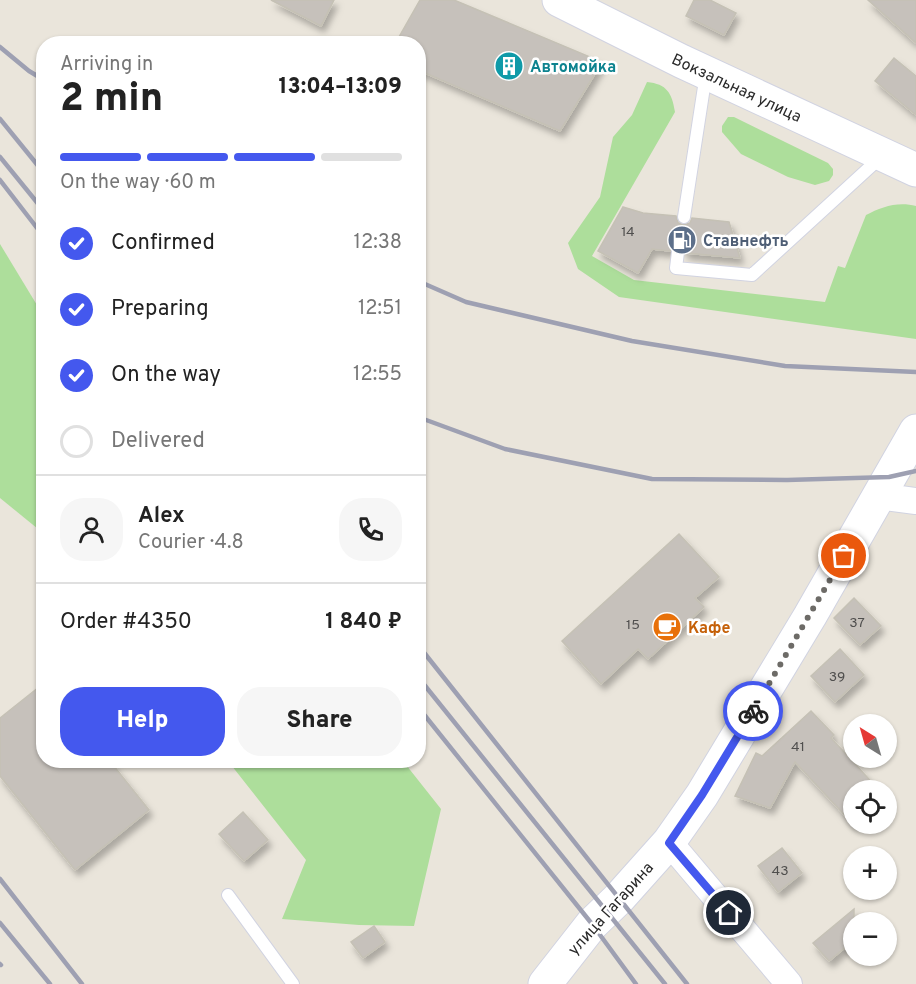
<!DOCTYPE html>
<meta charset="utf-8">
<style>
body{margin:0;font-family:Overpass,sans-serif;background:#f6f6f6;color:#222;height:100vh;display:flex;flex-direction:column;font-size:22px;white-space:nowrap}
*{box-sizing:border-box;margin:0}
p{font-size:20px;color:#767676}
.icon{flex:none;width:33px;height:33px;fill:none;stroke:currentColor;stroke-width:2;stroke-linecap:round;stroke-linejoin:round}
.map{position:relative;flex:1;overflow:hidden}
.panel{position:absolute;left:36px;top:36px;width:390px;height:732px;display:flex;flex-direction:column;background:#fff;border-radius:24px;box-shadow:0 2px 4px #0004}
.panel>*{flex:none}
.needle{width:39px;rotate:323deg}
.tools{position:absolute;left:843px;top:714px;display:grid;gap:12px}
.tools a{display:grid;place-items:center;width:54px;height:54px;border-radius:50%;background:#fff;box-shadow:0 2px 4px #0004;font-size:30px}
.pin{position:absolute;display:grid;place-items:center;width:51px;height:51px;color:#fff;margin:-26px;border:3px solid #fff;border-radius:50%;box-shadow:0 2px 6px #0007}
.courier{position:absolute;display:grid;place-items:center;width:60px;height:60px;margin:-30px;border:4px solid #4458ee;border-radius:50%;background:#fff;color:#222;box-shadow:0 2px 8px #0007}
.headline em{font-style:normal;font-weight:800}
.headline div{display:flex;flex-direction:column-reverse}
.headline{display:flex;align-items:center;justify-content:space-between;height:102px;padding:0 24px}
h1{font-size:39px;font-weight:800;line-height:45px}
.bar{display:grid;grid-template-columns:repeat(4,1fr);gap:9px 6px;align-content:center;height:72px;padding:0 24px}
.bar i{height:8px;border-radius:4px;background:#e0e0e0}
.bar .selected{background:#4458ee}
.bar p{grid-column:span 4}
.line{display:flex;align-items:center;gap:15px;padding:0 24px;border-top:2px solid #e0e0e0}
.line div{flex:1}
.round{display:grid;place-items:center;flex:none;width:63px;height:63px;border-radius:24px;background:#f6f6f6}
ol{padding:0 24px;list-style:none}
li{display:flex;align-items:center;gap:18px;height:66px}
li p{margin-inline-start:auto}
li .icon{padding:6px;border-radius:50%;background:#4458ee;color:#fff;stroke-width:4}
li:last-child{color:#767676}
li i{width:33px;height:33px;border:3px solid #e0e0e0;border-radius:50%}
.cta{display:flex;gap:12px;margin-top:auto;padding:12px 24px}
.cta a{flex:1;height:69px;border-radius:24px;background:#4458ee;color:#fff;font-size:24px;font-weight:800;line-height:69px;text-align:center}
.cta a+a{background:#f6f6f6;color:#222}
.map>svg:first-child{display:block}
.green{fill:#adde9b}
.building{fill:#c6c1bb;stroke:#c5c1b5;stroke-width:1.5;filter:url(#shadow)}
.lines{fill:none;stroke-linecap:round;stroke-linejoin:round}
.lane-casing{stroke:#d1d3e1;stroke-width:14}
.street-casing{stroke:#d1d3e1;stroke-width:28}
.secondary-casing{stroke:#d1d3e1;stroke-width:35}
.lane{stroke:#fff;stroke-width:12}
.street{stroke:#fff;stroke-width:26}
.secondary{stroke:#fff;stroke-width:33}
.rail{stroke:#9ea0b2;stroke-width:4.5}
.done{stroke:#6d6b67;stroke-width:6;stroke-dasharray:0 10.8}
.route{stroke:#4458ee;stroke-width:8}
.labels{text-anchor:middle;stroke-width:5;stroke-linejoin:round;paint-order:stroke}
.number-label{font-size:14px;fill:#504f4e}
.culture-label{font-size:16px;font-weight:bold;fill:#0d838f;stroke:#fff;text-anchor:start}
.street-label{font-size:16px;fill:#292929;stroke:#fff}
.service-label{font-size:16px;font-weight:bold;fill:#4e5e75;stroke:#fff;text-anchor:start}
.food-label{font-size:16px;font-weight:bold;fill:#c56008;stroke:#fff;text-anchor:start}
</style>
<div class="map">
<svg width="916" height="984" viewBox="0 0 916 984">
<defs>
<filter id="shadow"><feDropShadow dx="3.5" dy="6" stdDeviation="3" flood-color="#0004"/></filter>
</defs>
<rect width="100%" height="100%" fill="#eae5db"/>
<g class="green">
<path d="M647,82C667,84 672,93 675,112L592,256L634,280L825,302L838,266L845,268L866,215C881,207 898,201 916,206V339L619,297L578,269L568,243L600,197L613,137L632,115Z"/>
<polygon points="728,117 734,117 828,163 833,169 833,175 829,181 815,185 788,177 741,154 722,132 722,126"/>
<polygon points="0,244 43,315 43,533 0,498"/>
<polygon points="228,761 403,761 441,809 414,926 359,925 282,919 306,860"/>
</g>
<g class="building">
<polygon points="271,0 334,0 321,26"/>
<polygon points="420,0 454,0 602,62 560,131 418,70 418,44 395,44"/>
<polygon points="694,0 710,0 736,13 724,35 686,16"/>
<polygon points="868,0 916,0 916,43"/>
<polygon points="894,58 916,76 916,115 875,81"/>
<polygon points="623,207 643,213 676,216 678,223 683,225 690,223 692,218 729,222 740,258 686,253 683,246 675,244 670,251 652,249 638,273 598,251"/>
<polygon points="679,534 719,577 695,598 704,607 648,659 638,649 601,684 562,641"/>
<polygon points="854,598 881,626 860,645 834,618"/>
<polygon points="840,649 864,675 835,702 811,676"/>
<polygon points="44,683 44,760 109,760 149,810 75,870 0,776 0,718"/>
<polygon points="811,711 834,735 831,738 879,790 854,790 854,825 795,762 770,808 735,796 756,753 762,756"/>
<polygon points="243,812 268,840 244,861 219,834"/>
<polygon points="782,848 802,873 778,892 758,866"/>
<polygon points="854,909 854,940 829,961 813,943"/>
<polygon points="374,926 385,942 363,958 351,942"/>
</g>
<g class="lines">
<g class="lane-casing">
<g id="lane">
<polyline points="684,217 706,74"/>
<polyline points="678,252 676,268 752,275 881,157"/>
<polyline points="228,895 293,984"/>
</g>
</g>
<g class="street-casing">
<g id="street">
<polyline points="878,496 916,501"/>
<polyline points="669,842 789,984"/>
</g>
</g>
<g class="secondary-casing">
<g id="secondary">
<polyline points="559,0 681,61 916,170"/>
<polyline points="545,984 592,924 619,898 669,842 702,795 810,616 916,431"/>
</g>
</g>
<use href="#lane" class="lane"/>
<use href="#street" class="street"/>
<use href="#secondary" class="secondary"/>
<g class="rail">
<polyline points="0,47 29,71 44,80"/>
<polyline points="0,119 44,173"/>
<polyline points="0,157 44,211"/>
<polyline points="0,180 44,237"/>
<polyline points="418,281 466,302 632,341 785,366 916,372"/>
<polyline points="418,417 505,449 652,479 787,480 889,477 916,471"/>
<polyline points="418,645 687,984"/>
<polyline points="418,677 665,984"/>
<polyline points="418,707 592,924 636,984"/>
<polyline points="0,879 82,984"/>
<polyline points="0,923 50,984"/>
<polyline points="0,964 1,965"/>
</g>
</g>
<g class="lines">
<polyline class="done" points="753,711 844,556"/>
<polyline class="route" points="729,913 669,843 702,795 753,711"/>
</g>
<defs>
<g id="building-disc" transform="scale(1.5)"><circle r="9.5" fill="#0f9aa8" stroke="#fff"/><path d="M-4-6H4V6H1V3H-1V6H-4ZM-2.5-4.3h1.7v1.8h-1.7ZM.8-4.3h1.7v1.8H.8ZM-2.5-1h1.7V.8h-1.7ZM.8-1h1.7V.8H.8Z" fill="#fff"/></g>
<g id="fuel-disc" transform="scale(1.5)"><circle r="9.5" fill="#5c6f8a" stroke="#fff"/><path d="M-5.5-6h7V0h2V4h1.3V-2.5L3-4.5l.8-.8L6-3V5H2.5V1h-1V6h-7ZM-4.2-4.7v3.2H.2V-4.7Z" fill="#fff"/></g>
<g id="cafe-disc" transform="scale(1.5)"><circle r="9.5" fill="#e8710a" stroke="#fff"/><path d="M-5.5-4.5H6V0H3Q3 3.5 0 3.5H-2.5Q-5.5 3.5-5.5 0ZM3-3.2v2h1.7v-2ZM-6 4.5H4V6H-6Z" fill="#fff"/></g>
</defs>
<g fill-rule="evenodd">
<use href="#building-disc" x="509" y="66"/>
<use href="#fuel-disc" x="682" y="240"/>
<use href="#cafe-disc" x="667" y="627"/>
</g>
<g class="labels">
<g class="number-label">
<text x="628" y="236">14</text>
<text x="857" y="627">37</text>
<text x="633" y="629">15</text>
<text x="837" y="681">39</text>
<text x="798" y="751">41</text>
<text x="780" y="875">43</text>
</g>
<g class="culture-label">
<text x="530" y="72">Автомойка</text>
</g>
<g class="street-label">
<text transform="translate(737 87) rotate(25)" y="6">Вокзальная улица</text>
<text transform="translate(610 908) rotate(-48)" y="6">улица Гагарина</text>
</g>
<g class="service-label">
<text x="703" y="246">Ставнефть</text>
</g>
<g class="food-label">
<text x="688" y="633">Кафе</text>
</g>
</g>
</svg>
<div class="tools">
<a><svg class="needle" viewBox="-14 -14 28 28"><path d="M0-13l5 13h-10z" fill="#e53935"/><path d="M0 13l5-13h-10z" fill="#767676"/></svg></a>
<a><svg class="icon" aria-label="locate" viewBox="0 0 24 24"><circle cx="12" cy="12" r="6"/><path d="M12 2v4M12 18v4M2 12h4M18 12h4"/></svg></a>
<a>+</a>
<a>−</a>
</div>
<div class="pin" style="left:844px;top:556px;background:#ea580c"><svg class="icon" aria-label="bag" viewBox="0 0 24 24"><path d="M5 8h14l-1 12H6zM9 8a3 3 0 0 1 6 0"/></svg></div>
<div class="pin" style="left:729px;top:913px;background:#1f2937"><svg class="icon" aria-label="home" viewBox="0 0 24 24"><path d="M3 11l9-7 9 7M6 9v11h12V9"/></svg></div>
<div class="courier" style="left:753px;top:711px"><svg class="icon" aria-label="bike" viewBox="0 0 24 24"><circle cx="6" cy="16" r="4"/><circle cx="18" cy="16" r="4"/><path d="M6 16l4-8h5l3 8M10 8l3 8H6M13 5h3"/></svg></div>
<section class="panel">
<div class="headline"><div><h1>2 min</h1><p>Arriving in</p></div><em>13:04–13:09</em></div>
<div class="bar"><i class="selected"></i><i class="selected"></i><i class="selected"></i><i></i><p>On the way · 60 m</p></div>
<ol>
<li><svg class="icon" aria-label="check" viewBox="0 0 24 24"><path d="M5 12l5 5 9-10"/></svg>Confirmed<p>12:38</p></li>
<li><svg class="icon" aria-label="check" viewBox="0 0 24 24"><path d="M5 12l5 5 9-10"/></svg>Preparing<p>12:51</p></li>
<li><svg class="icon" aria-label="check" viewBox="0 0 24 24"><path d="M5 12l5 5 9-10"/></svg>On the way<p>12:55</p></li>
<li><i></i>Delivered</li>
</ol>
<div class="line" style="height:108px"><a class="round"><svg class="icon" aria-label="person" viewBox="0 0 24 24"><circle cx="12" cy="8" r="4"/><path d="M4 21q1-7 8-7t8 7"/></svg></a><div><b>Alex</b><p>Courier · 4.8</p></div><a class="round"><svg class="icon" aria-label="phone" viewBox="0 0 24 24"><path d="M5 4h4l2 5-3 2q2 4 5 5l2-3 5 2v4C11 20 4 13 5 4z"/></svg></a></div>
<div class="line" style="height:78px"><div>Order #4350</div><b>1 840 ₽</b></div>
<div class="cta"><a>Help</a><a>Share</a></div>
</section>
</div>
